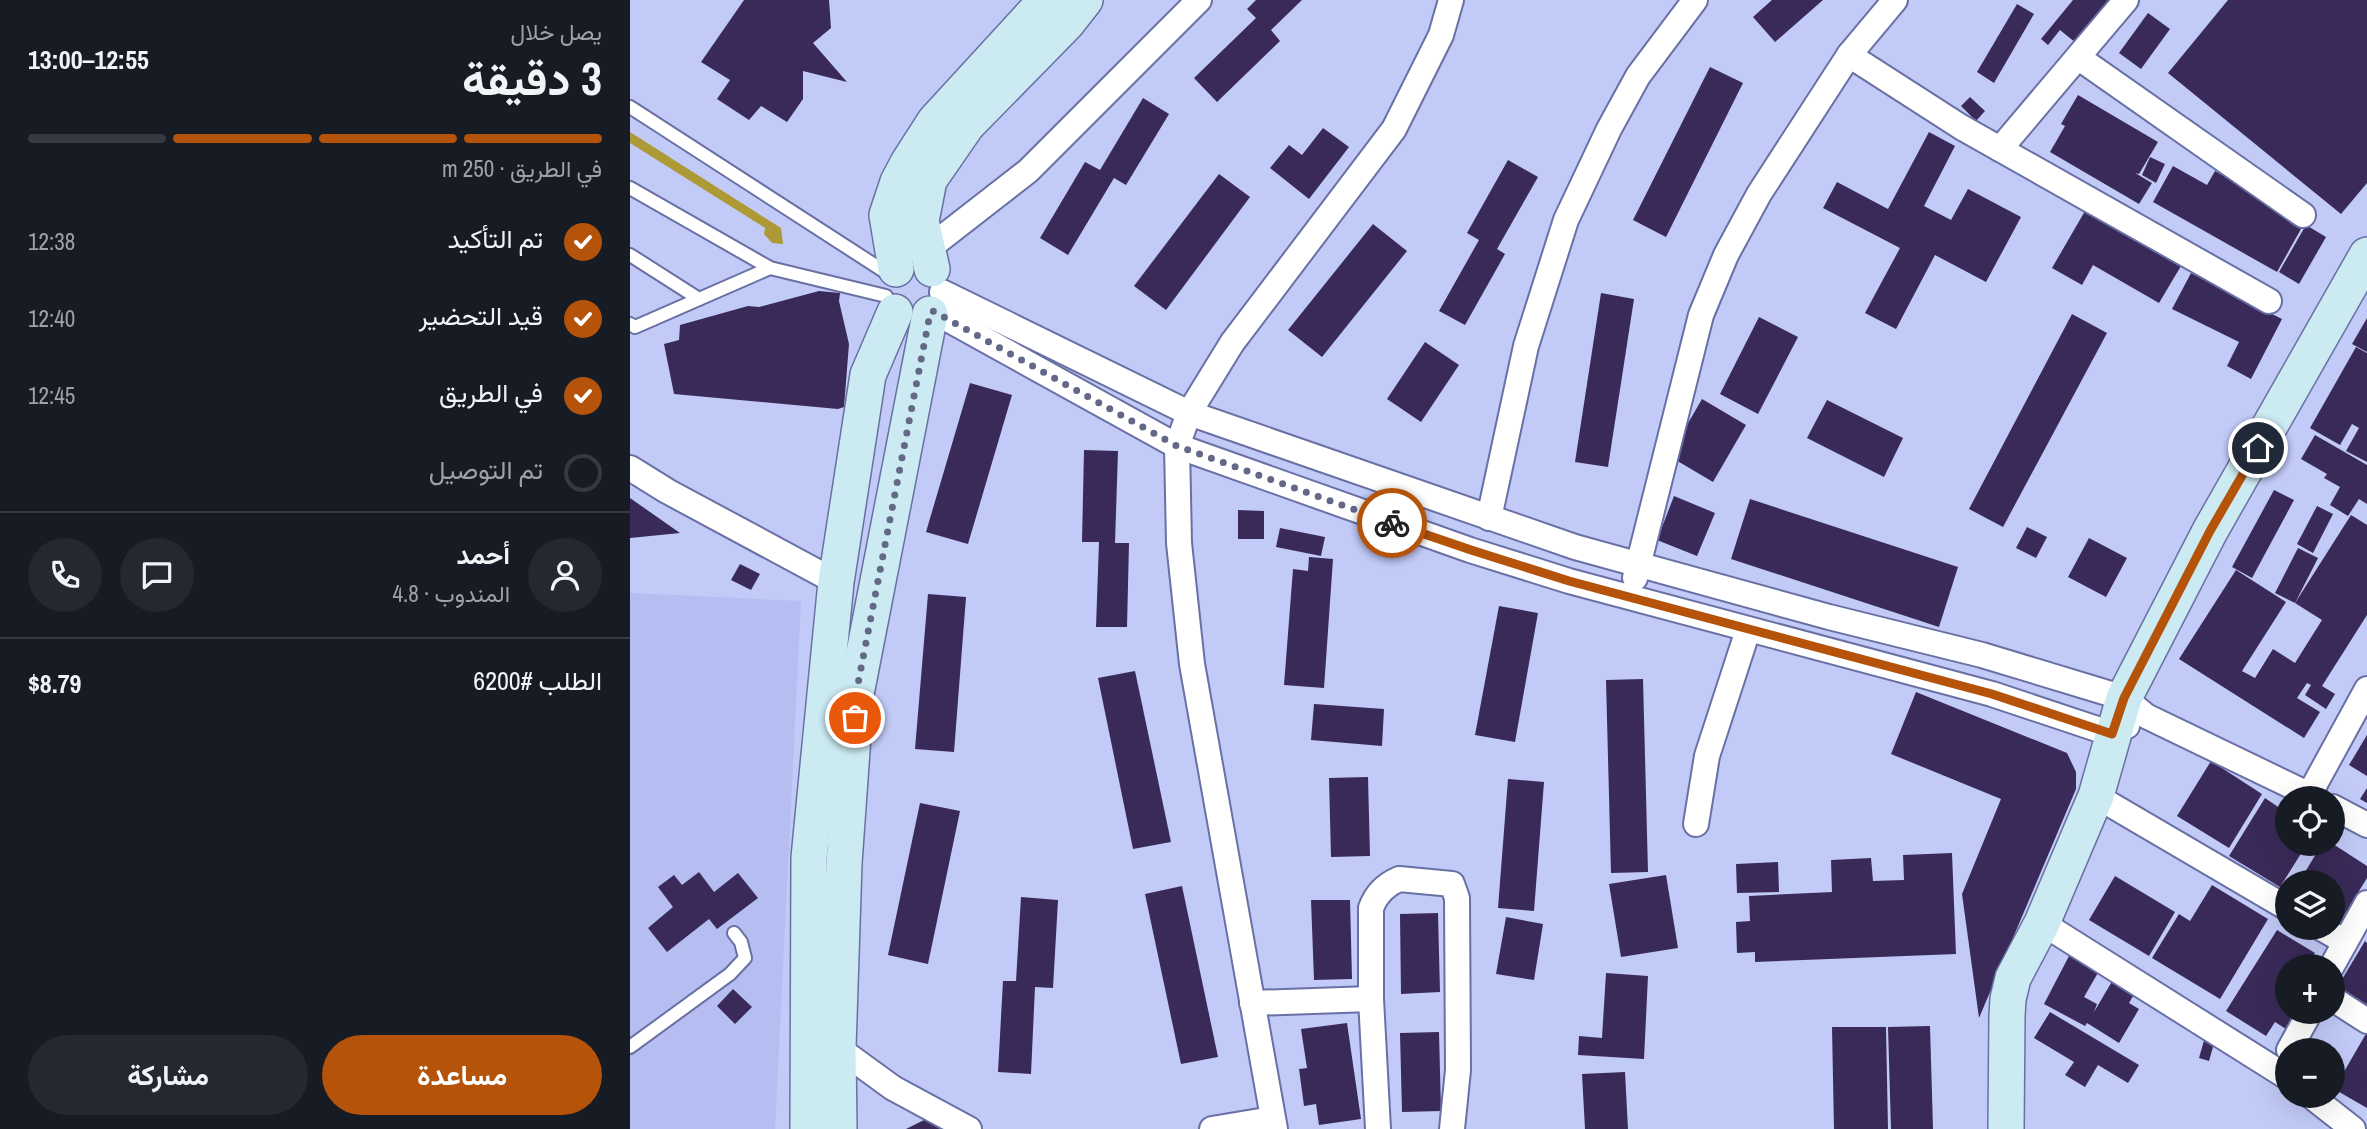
<!DOCTYPE html>
<html lang="ar">
<meta charset="utf-8">
<style>
body{margin:0;font-family:"Archivo Narrow",Vazirmatn,sans-serif;background:#242831;color:#f1f3f6;direction:rtl;height:100vh;display:flex;flex-direction:column;font-size:26px;white-space:nowrap}
*{box-sizing:border-box;margin:0}
p{font-size:23px;color:#9ea1a6}
.icon{flex:none;width:38px;height:38px;fill:none;stroke:currentColor;stroke-width:2;stroke-linecap:round;stroke-linejoin:round}
.map{position:relative;flex:1;overflow:hidden;direction:ltr}
.panel{display:flex;flex-direction:column;background:#171b24;width:630px}
.panel>*{flex:none}
.fabs{position:absolute;left:1645px;top:786px;display:grid;gap:14px}
.fabs a{display:grid;place-items:center;width:70px;height:70px;border-radius:50%;background:#171b24;box-shadow:0 7px 28px #0002;font-size:35px}
.pin{position:absolute;display:grid;place-items:center;width:60px;height:60px;color:#fff;margin:-30px;border:4px solid #fff;border-radius:50%;box-shadow:0 2px 7px #0007}
.courier{position:absolute;display:grid;place-items:center;width:70px;height:70px;margin:-35px;border:5px solid #b45309;border-radius:50%;background:#fff;color:#222;box-shadow:0 2px 9px #0007}
.head em{font-style:normal;font-weight:700}
.head div{display:flex;flex-direction:column-reverse}
.head{display:flex;align-items:center;justify-content:space-between;height:119px;padding:0 28px}
h1{font-size:46px;font-weight:700;line-height:52px}
.bar{display:grid;grid-template-columns:repeat(4,1fr);gap:10px 7px;align-content:center;height:84px;padding:0 28px}
.bar i{height:9px;border-radius:5px;background:#363941}
.bar .on{background:#b45309}
.bar p{grid-column:span 4}
.line{display:flex;align-items:center;gap:18px;padding:0 28px;border-top:2px solid #363941}
.line div{flex:1}
.round{display:grid;place-items:center;flex:none;width:74px;height:74px;border-radius:37px;background:#242831}
ol{padding:0 28px;list-style:none}
li{display:flex;align-items:center;gap:21px;height:77px}
li p{margin-inline-start:auto}
li .icon{padding:7px;border-radius:50%;background:#b45309;color:#fff;stroke-width:4}
li:last-child{color:#9ea1a6}
li i{width:38px;height:38px;border:4px solid #363941;border-radius:50%}
.action{display:flex;gap:14px;margin-top:auto;padding:14px 28px}
.action a{flex:1;height:80px;border-radius:42px;background:#b45309;color:#fff;font-size:28px;font-weight:700;line-height:80px;text-align:center}
.action a+a{background:#242831;color:#f1f3f6}
main{display:flex;flex:1;min-height:0}
.map>svg:first-child{display:block}
.built{fill:#b5bdf1}
.forest{fill:#ad9936}
.building{fill:#3a2a59}
.lines{fill:none;stroke-linecap:round;stroke-linejoin:round}
.lane-casing{stroke:#6970a4;stroke-width:16}
.street-casing{stroke:#6970a4;stroke-width:28}
.secondary-casing{stroke:#6970a4;stroke-width:38}
.lane{stroke:#fff;stroke-width:12}
.street{stroke:#fff;stroke-width:24}
.secondary{stroke:#cbeaf2;stroke-width:35}
.done{stroke:#636887;stroke-width:7;stroke-dasharray:0 12.6}
.route{stroke:#b45309;stroke-width:9}
</style>
<main>
<div class="map">
<svg width="1737" height="1129" viewBox="0 0 1737 1129">
<rect width="100%" height="100%" fill="#c2caf8"/>
<polygon class="built" points="0,593 171,601 145,1129 0,1129"/>
<polygon class="forest" points="0,132 151,228 153,244 142,243 134,234 135,228 0,143"/>
<g class="building">
<polygon points="114,0 199,0 201,28 183,43 217,82 173,71 173,99 157,122 131,106 119,120 87,99 100,80 71,62"/>
<polygon points="626,0 672,0 641,30 650,41 587,102 564,78 626,18 617,9"/>
<polygon points="1142,0 1193,0 1145,42 1123,17"/>
<polygon points="1443,0 1482,0 1446,43 1430,30 1418,45 1411,39"/>
<polygon points="1598,0 1737,0 1737,183 1711,214 1538,73"/>
<polygon points="1387,4 1404,14 1364,83 1347,72"/>
<polygon points="1518,13 1540,29 1511,69 1489,53"/>
<polygon points="1080,67 1113,83 1036,237 1003,220"/>
<polygon points="1448,95 1528,142 1509,174 1505,173 1522,183 1509,204 1420,152 1435,126 1431,124"/>
<polygon points="1340,97 1355,111 1346,121 1331,106"/>
<polygon points="513,98 539,114 496,185 484,178 438,255 410,238 455,162 470,170"/>
<polygon points="693,128 719,147 679,199 640,168 659,145 672,155"/>
<polygon points="1299,132 1325,146 1294,206 1321,220 1338,189 1391,217 1356,282 1305,255 1266,329 1235,313 1270,248 1193,208 1207,182 1258,209"/>
<polygon points="1520,157 1535,164 1526,183 1512,175"/>
<polygon points="878,160 908,177 867,249 875,254 835,325 809,311 849,240 837,233"/>
<polygon points="1543,166 1577,185 1585,171 1676,220 1647,272 1523,202"/>
<polygon points="589,174 620,197 536,310 504,286"/>
<polygon points="1455,211 1551,266 1529,303 1463,265 1452,285 1422,268"/>
<polygon points="743,224 777,251 692,357 658,330"/>
<polygon points="1676,225 1696,237 1669,284 1649,272"/>
<polygon points="1561,273 1652,319 1621,379 1597,366 1609,342 1542,309"/>
<polygon points="189,291 210,293 209,301 219,344 214,407 208,409 44,394 34,344 49,340 50,325 118,306 129,307"/>
<polygon points="971,293 1004,299 978,467 945,462"/>
<polygon points="1442,314 1477,333 1373,527 1339,509"/>
<polygon points="1129,317 1168,337 1128,414 1090,394"/>
<polygon points="1737,318 1737,352 1722,344"/>
<polygon points="795,342 829,365 791,422 757,399"/>
<polygon points="1726,347 1737,353 1737,462 1716,451 1729,428 1722,424 1710,445 1680,428"/>
<polygon points="340,383 382,395 338,544 296,532"/>
<polygon points="1072,399 1116,425 1083,482 1039,456"/>
<polygon points="1197,400 1273,438 1254,477 1177,438"/>
<polygon points="1685,435 1737,465 1737,504 1729,499 1718,516 1700,505 1710,487 1694,478 1697,474 1671,459"/>
<polygon points="454,450 488,451 485,543 499,543 497,627 466,627 469,542 452,542"/>
<polygon points="1644,490 1664,500 1622,578 1602,567"/>
<polygon points="1044,496 1085,513 1067,556 1027,540"/>
<polygon points="0,498 50,533 0,538"/>
<polygon points="1120,499 1328,567 1309,627 1101,559"/>
<polygon points="1687,506 1703,514 1683,553 1667,544"/>
<polygon points="608,510 634,511 634,539 608,539"/>
<polygon points="1721,515 1737,525 1737,615 1692,686 1705,694 1696,709 1675,695 1681,685 1677,683 1667,698 1690,712 1674,738 1549,659 1606,570 1656,602 1612,671 1625,678 1643,649 1665,663 1692,620 1665,603"/>
<polygon points="1397,527 1417,537 1406,558 1386,548"/>
<polygon points="650,528 695,537 691,556 646,547"/>
<polygon points="1459,538 1497,558 1476,597 1438,577"/>
<polygon points="1668,548 1688,558 1665,603 1645,593"/>
<polygon points="679,557 703,559 694,688 654,685 663,569 678,571"/>
<polygon points="110,564 130,574 121,590 101,580"/>
<polygon points="298,594 336,597 324,752 285,749"/>
<polygon points="869,606 908,613 885,742 845,735"/>
<polygon points="505,671 541,842 503,849 468,678"/>
<polygon points="1013,679 1018,872 981,873 976,680"/>
<polygon points="1286,692 1437,753 1446,772 1446,789 1349,1018 1332,894 1371,799 1261,754"/>
<polygon points="684,704 754,709 752,746 681,740"/>
<polygon points="1737,735 1737,776 1719,765"/>
<polygon points="1581,761 1632,794 1599,848 1547,816"/>
<polygon points="738,777 740,856 701,857 699,778"/>
<polygon points="878,779 914,782 904,911 868,908"/>
<polygon points="1737,788 1737,803 1730,799"/>
<polygon points="1635,798 1657,813 1657,844 1677,844 1650,887 1599,856"/>
<polygon points="290,803 330,811 298,964 258,955"/>
<polygon points="1692,844 1703,844 1737,866 1737,878 1710,922 1703,918 1703,882 1669,882"/>
<polygon points="1322,853 1326,954 1125,962 1125,952 1107,953 1106,922 1120,921 1119,896 1202,892 1201,860 1241,858 1243,881 1274,880 1273,855"/>
<polygon points="1148,862 1149,892 1107,893 1106,864"/>
<polygon points="69,872 84,892 108,873 128,898 87,929 79,919 37,952 18,928 43,907 28,887 44,875 52,885"/>
<polygon points="1036,875 1048,948 991,957 979,884"/>
<polygon points="1485,876 1545,912 1519,956 1459,920"/>
<polygon points="1582,885 1638,919 1590,999 1522,958 1549,914 1560,921"/>
<polygon points="552,886 588,1057 551,1064 515,894"/>
<polygon points="391,897 428,900 423,988 405,987 401,1074 368,1072 373,981 386,981"/>
<polygon points="681,900 720,900 722,979 684,980"/>
<polygon points="808,913 810,992 771,994 770,914"/>
<polygon points="876,917 913,924 904,980 866,974"/>
<polygon points="1647,930 1685,953 1676,966 1657,966 1657,1012 1666,1012 1656,1029 1645,1022 1636,1036 1596,1011"/>
<polygon points="1735,941 1737,943 1737,1003 1734,1008 1705,991"/>
<polygon points="1439,956 1469,971 1454,997 1467,1004 1464,1012 1487,973 1509,986 1499,1003 1509,1009 1489,1043 1457,1023 1455,1026 1414,1004"/>
<polygon points="976,973 1018,976 1014,1059 948,1055 949,1036 972,1038"/>
<polygon points="103,989 122,1007 105,1024 87,1006"/>
<polygon points="1420,1012 1509,1065 1498,1083 1468,1065 1455,1087 1435,1075 1444,1062 1404,1038"/>
<polygon points="717,1023 731,1119 689,1125 686,1104 674,1106 669,1069 677,1068 671,1029"/>
<polygon points="1300,1026 1303,1129 1261,1129 1258,1027"/>
<polygon points="1202,1027 1256,1027 1258,1129 1204,1129"/>
<polygon points="809,1032 811,1111 772,1112 770,1033"/>
<polygon points="1737,1032 1737,1108 1704,1089"/>
<polygon points="1575,1037 1585,1040 1579,1061 1569,1058"/>
<polygon points="995,1072 998,1129 955,1129 952,1074"/>
<polygon points="296,1119 318,1129 276,1129"/>
</g>
<g class="lines">
<g class="lane-casing">
<g id="lane">
<polyline points="0,107 260,275"/>
<polyline points="0,188 140,268 256,296"/>
<polyline points="0,255 69,299 140,268"/>
<polyline points="0,324 5,327 69,299"/>
<polyline points="0,1047 100,974 115,958 111,942 104,933"/>
</g>
</g>
<g class="street-casing">
<g id="street">
<polyline points="1219,55 1331,127 1639,301"/>
<polyline points="1449,58 1673,215"/>
<polyline points="1370,149 1496,0"/>
<polyline points="299,248 398,171 569,0"/>
<polyline points="312,292 559,413 945,547 1199,617 1352,655 1494,698 1516,716 1686,798"/>
<polyline points="303,311 547,446 840,550 939,581 1362,694 1482,734 1497,726"/>
<polyline points="0,468 37,491 206,582"/>
<polyline points="859,518 896,346 936,220 979,129 1008,76 1065,0"/>
<polyline points="1005,578 1071,315 1096,255 1129,194 1219,55 1265,0"/>
<polyline points="1679,795 1737,689"/>
<polyline points="1466,796 1657,908"/>
<polyline points="1703,807 1737,825"/>
<polyline points="1066,824 1077,756 1118,630"/>
<polyline points="1412,923 1657,1077"/>
<polyline points="1691,928 1714,941"/>
<polyline points="1702,966 1737,903"/>
<path d="M741,999V908C746,894 755,885 769,879L822,884L827,898L828,1070L822,1129"/>
<polyline points="1703,999 1737,1021"/>
<polyline points="622,1003 741,999 748,1129"/>
<polyline points="208,1048 263,1088 339,1129"/>
<polyline points="1659,1050 1680,1012"/>
<polyline points="1681,1096 1723,1129"/>
<polyline points="582,1129 642,1119"/>
<polyline points="645,1129 562,664 549,543 547,446 559,413 602,343 764,129 811,35 821,0"/>
</g>
</g>
<g class="secondary-casing">
<g id="secondary">
<polyline points="266,269 257,215 268,182 278,163 305,121 416,0"/>
<polyline points="302,269 291,221 299,180 337,125 437,23 455,0"/>
<polyline points="178,1129 179,858 206,582 238,375 265,312"/>
<polyline points="209,1129 208,1048 214,863 226,694 300,314"/>
<polyline points="1376,1129 1377,1016 1378,999 1383,978 1412,923 1466,796 1494,698 1580,531 1737,255"/>
</g>
</g>
<use href="#lane" class="lane"/>
<use href="#street" class="street"/>
<use href="#secondary" class="secondary"/>
</g>
<g class="lines">
<polyline class="done" points="225,718 226,694 300,314 303,311 547,446 762,523"/>
<polyline class="route" points="762,523 841,550 939,581 1362,694 1482,734 1494,698 1580,531 1628,448"/>
</g>
</svg>
<div class="fabs">
<a><svg class="icon" aria-label="locate" viewBox="0 0 24 24"><circle cx="12" cy="12" r="6"/><path d="M12 2v4M12 18v4M2 12h4M18 12h4"/></svg></a>
<a><svg class="icon" aria-label="layers" viewBox="0 0 24 24"><path d="M12 4l9 5-9 5-9-5zM3 14l9 5 9-5"/></svg></a>
<a>+</a>
<a>−</a>
</div>
<div class="pin" style="left:225px;top:718px;background:#ea580c"><svg class="icon" aria-label="bag" viewBox="0 0 24 24"><path d="M5 8h14l-1 12H6zM9 8a3 3 0 0 1 6 0"/></svg></div>
<div class="pin" style="left:1628px;top:448px;background:#1f2937"><svg class="icon" aria-label="home" viewBox="0 0 24 24"><path d="M3 11l9-7 9 7M6 9v11h12V9"/></svg></div>
<div class="courier" style="left:762px;top:523px"><svg class="icon" aria-label="bike" viewBox="0 0 24 24"><circle cx="6" cy="16" r="4"/><circle cx="18" cy="16" r="4"/><path d="M6 16l4-8h5l3 8M10 8l3 8H6M13 5h3"/></svg></div>
</div>
<section class="panel">
<div class="head"><div><h1>3 دقيقة</h1><p>يصل خلال</p></div><em>12:55–13:00</em></div>
<div class="bar"><i class="on"></i><i class="on"></i><i class="on"></i><i></i><p>في الطريق · 250 m</p></div>
<ol>
<li><svg class="icon" aria-label="check" viewBox="0 0 24 24"><path d="M5 12l5 5 9-10"/></svg>تم التأكيد<p>12:38</p></li>
<li><svg class="icon" aria-label="check" viewBox="0 0 24 24"><path d="M5 12l5 5 9-10"/></svg>قيد التحضير<p>12:40</p></li>
<li><svg class="icon" aria-label="check" viewBox="0 0 24 24"><path d="M5 12l5 5 9-10"/></svg>في الطريق<p>12:45</p></li>
<li><i></i>تم التوصيل</li>
</ol>
<div class="line" style="height:126px"><a class="round"><svg class="icon" aria-label="person" viewBox="0 0 24 24"><circle cx="12" cy="8" r="4"/><path d="M4 21q1-7 8-7t8 7"/></svg></a><div><b>أحمد</b><p>المندوب · 4.8</p></div><a class="round"><svg class="icon" aria-label="chat" viewBox="0 0 24 24"><path d="M4 5h16v11H9l-5 4z"/></svg></a><a class="round"><svg class="icon" aria-label="phone" viewBox="0 0 24 24"><path d="M5 4h4l2 5-3 2q2 4 5 5l2-3 5 2v4C11 20 4 13 5 4z"/></svg></a></div>
<div class="line" style="height:91px"><div>الطلب #6200</div><b>$8.79</b></div>
<div class="action"><a>مساعدة</a><a>مشاركة</a></div>
</section>
</main>
